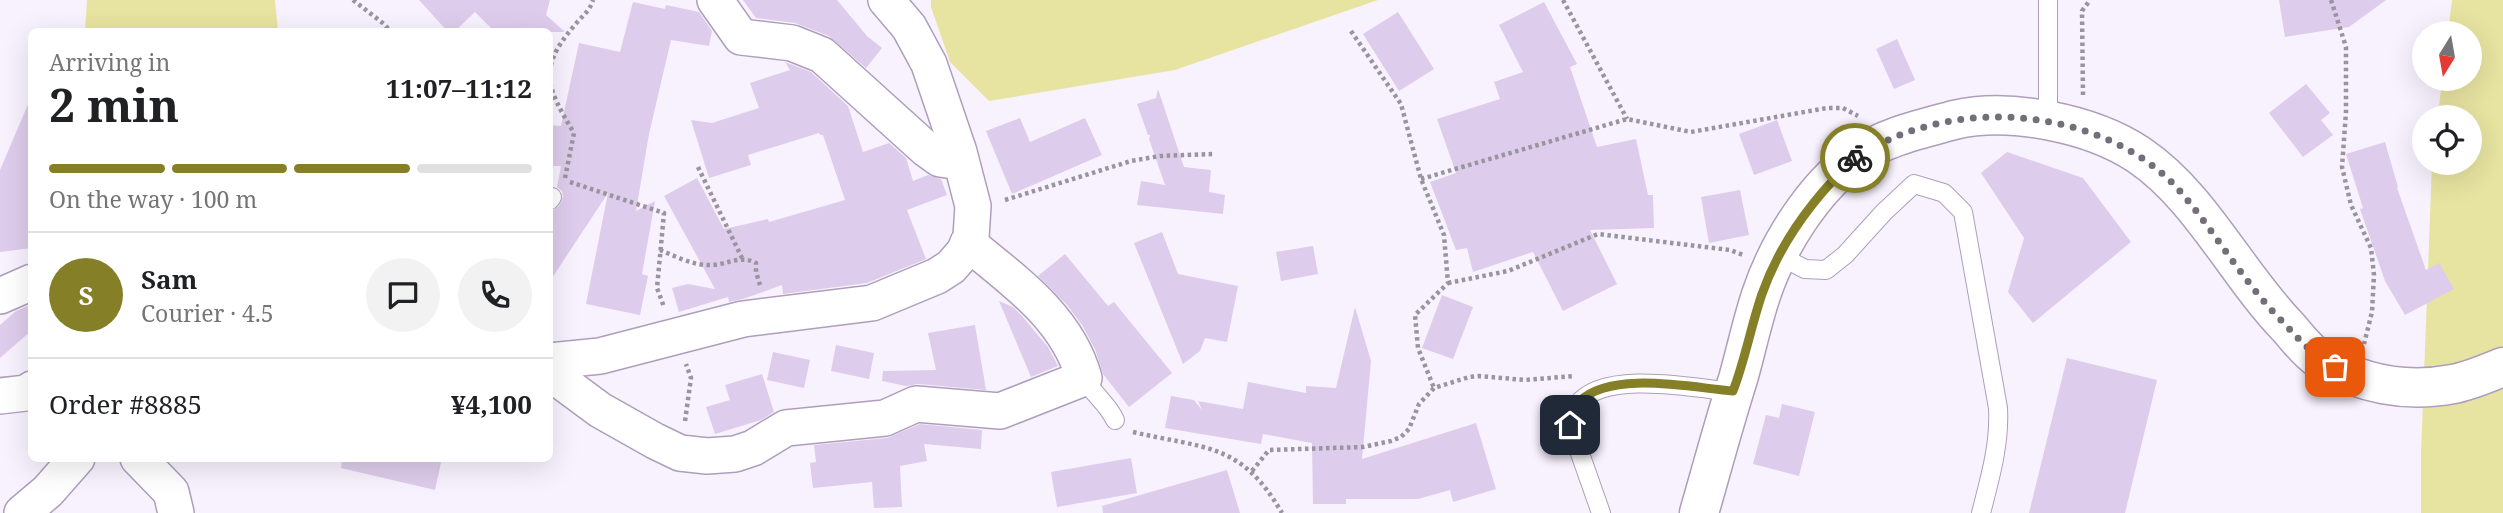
<!DOCTYPE html>
<meta charset="utf-8">
<style>
body{margin:0;font-family:"Noto Serif",serif;background:#f2f2f2;color:#202124;height:100vh;display:flex;flex-direction:column;font-size:26px;white-space:nowrap}
*{box-sizing:border-box;margin:0}
p{font-size:23px;color:#757577}
.icon{flex:none;width:38px;height:38px;fill:none;stroke:currentColor;stroke-width:2;stroke-linecap:round;stroke-linejoin:round}
.map{position:relative;flex:1;overflow:hidden}
.side{position:absolute;left:28px;top:28px;width:525px;height:434px;display:flex;flex-direction:column;background:#fff;border-radius:10px;box-shadow:0 7px 28px #0002}
.side>*{flex:none}
.needle{width:46px;rotate:191deg}
.fabs{position:absolute;left:2412px;top:21px;display:grid;gap:14px}
.fabs a{display:grid;place-items:center;width:70px;height:70px;border-radius:50%;background:#fff;box-shadow:0 7px 28px #0002;font-size:35px}
.pin{position:absolute;display:grid;place-items:center;width:60px;height:60px;color:#fff;margin:-30px;border-radius:14px;box-shadow:0 4px 10px #0006}
.courier{position:absolute;display:grid;place-items:center;width:70px;height:70px;margin:-35px;border:5px solid #858027;border-radius:50%;background:#fff;color:#222;box-shadow:0 2px 9px #0007}
.head em{font-style:normal;font-weight:700}
.head div{display:flex;flex-direction:column-reverse}
.head{display:flex;align-items:center;justify-content:space-between;height:119px;padding:0 21px}
h1{font-size:46px;font-weight:700;line-height:52px}
.bar{display:grid;grid-template-columns:repeat(4,1fr);gap:10px 7px;align-content:center;height:84px;padding:0 21px}
.bar i{height:9px;border-radius:5px;background:#e0e0e0}
.bar .current{background:#858027}
.bar p{grid-column:span 4}
.line{display:flex;align-items:center;gap:18px;padding:0 21px;border-top:2px solid #e0e0e0}
.line div{flex:1}
.round{display:grid;place-items:center;flex:none;width:74px;height:74px;border-radius:37px;background:#f2f2f2}
.map>svg:first-child{display:block}
.green{fill:#e7e4a1}
.building{fill:#ddcceb}
.lines{fill:none;stroke-linecap:round;stroke-linejoin:round}
.lane-casing{stroke:#ae9ebb;stroke-width:20}
.street-casing{stroke:#ae9ebb;stroke-width:38}
.secondary-casing{stroke:#ae9ebb;stroke-width:41}
.path{stroke:#9a949f;stroke-width:4.5;stroke-dasharray:3.5 3.5;stroke-linecap:butt}
.lane{stroke:#fff;stroke-width:18}
.street{stroke:#fff;stroke-width:35}
.secondary{stroke:#fff;stroke-width:38}
.done{stroke:#746e79;stroke-width:7;stroke-dasharray:0 12.6}
.route{stroke:#858027;stroke-width:9}
</style>
<div class="map">
<svg width="2503" height="513" viewBox="0 0 2503 513">
<rect width="100%" height="100%" fill="#f8f2fe"/>
<g class="green">
<polygon points="87,0 275,0 278,31 85,31"/>
<polygon points="931,0 1378,0 1175,70 989,101 950,62 931,7"/>
<polygon points="2452,0 2503,0 2503,513 2421,513 2421,454 2432,163 2469,163 2469,117 2438,117 2442,79 2469,79 2469,33 2448,33"/>
</g>
<g class="building">
<polygon points="419,0 550,0 546,15 565,32 495,32 475,12 454,32 448,32"/>
<polygon points="743,0 837,0 867,36 882,48 866,68 829,36 795,23 756,18"/>
<polygon points="2279,0 2386,0 2349,27 2285,37"/>
<polygon points="633,2 665,9 666,5 699,12 712,31 709,46 671,40 649,134 636,211 655,201 642,274 648,276 640,315 586,304 608,193 550,281 550,225 552,211 559,206 563,197 562,191 557,187 561,166 550,166 550,125 561,126 579,43 620,52"/>
<polygon points="1544,2 1577,64 1570,67 1597,147 1636,139 1648,195 1653,195 1654,228 1590,230 1617,284 1563,311 1533,252 1473,272 1467,248 1456,250 1430,182 1456,173 1437,119 1500,99 1494,82 1523,72 1499,25"/>
<polygon points="1398,12 1434,69 1399,91 1363,34"/>
<polygon points="1897,39 1915,80 1894,89 1876,49"/>
<polygon points="785,62 811,72 848,106 863,152 889,143 906,158 913,181 928,175 941,179 947,195 907,210 926,259 867,283 783,294 782,285 743,299 729,302 728,297 679,312 672,288 688,284 715,289 664,196 697,178 724,229 768,219 769,222 845,200 823,135 820,135 819,133 748,155 751,165 709,178 691,120 712,123 759,108 750,83 790,70"/>
<polygon points="2306,84 2330,113 2321,120 2333,135 2303,157 2269,113"/>
<polygon points="1158,89 1184,167 1211,170 1209,192 1225,195 1223,214 1137,205 1141,181 1165,185 1149,139 1150,135 1148,135 1137,104 1156,98"/>
<polygon points="32,95 32,248 0,252 0,170"/>
<polygon points="1020,118 1030,142 1085,118 1102,155 1012,194 986,131"/>
<polygon points="1777,120 1792,161 1754,175 1739,134"/>
<polygon points="2385,142 2398,187 2397,188 2426,270 2439,263 2454,289 2405,315 2385,281 2360,209 2363,208 2346,154"/>
<polygon points="2007,152 2083,178 2131,242 2033,323 2008,292 2024,238 1981,173"/>
<polygon points="1740,190 1749,235 1709,243 1701,197"/>
<polygon points="1162,232 1178,274 1238,286 1227,342 1205,338 1200,351 1183,364 1134,243"/>
<polygon points="1313,246 1318,274 1281,281 1276,252"/>
<polygon points="1065,254 1108,306 1114,302 1172,373 1129,407 1103,374 1095,349 1082,325 1067,305 1038,276"/>
<polygon points="1442,295 1473,307 1453,359 1422,348"/>
<polygon points="999,301 1013,307 1022,316 1048,347 1058,366 1031,377"/>
<polygon points="32,304 32,330 0,358 0,325 16,311"/>
<polygon points="1355,307 1371,361 1362,459 1476,423 1496,489 1453,502 1450,490 1418,499 1346,499 1346,504 1313,504 1312,443 1263,434 1261,444 1165,428 1171,396 1194,400 1202,410 1198,401 1243,409 1248,382 1306,393 1306,386 1336,388"/>
<polygon points="975,325 986,390 918,384 906,386 882,381 883,371 936,370 928,333"/>
<polygon points="836,345 874,353 869,379 831,371"/>
<polygon points="773,352 810,360 804,388 767,380"/>
<polygon points="2067,358 2157,380 2125,513 2029,513"/>
<polygon points="762,374 774,412 761,420 715,434 706,407 730,400 725,385"/>
<polygon points="1782,404 1815,412 1799,476 1753,464 1766,415 1779,418"/>
<polygon points="920,424 982,430 981,449 924,444 927,461 900,466 902,507 874,508 872,482 813,488 810,463 816,462 814,445 887,438"/>
<polygon points="342,458 442,458 435,490 341,468"/>
<polygon points="1131,458 1137,493 1057,507 1051,472"/>
<polygon points="1227,470 1240,513 1103,513 1102,506"/>
</g>
<g class="lines">
<g class="lane-casing">
<g id="lane">
<polyline points="2048,120 2048,0"/>
<polyline points="550,200 552,197"/>
<path d="M1778,255L1805,269L1826,270L1845,255L1884,212L1914,184L1944,193L1963,212L1998,408C2000,444 1990,478 1981,513"/>
<path d="M1084,378C1092,393 1108,404 1115,420"/>
<path d="M1601,513L1570,425C1572,418 1572,411 1577,405C1603,369 1695,388 1733,392"/>
</g>
</g>
<g class="street-casing">
<g id="street">
<polyline points="715,0 741,37 792,43 822,55 926,149 940,159 961,162"/>
<polyline points="0,296 32,282"/>
<polyline points="550,361 600,356 743,319 872,303 937,276 951,267 964,252 971,237 973,206 959,152 929,64 909,27 886,0"/>
<path d="M550,373L600,410L655,441L680,453L707,456L735,454L753,448L786,428L885,418L916,404L1000,411L1084,378C1067,317 1014,281 968,243"/>
<polyline points="0,396 26,393 32,389"/>
<polyline points="138,458 171,492 176,513"/>
<polyline points="22,513 48,491 77,458"/>
</g>
</g>
<g class="secondary-casing">
<path id="secondary" d="M1699,513C1712,468 1724,423 1738,379C1746,351 1752,322 1761,295C1778,244 1813,189 1856,157C1884,137 1921,129 1954,120C2009,107 2091,123 2139,155C2200,196 2236,273 2287,326C2297,337 2307,351 2319,359C2360,384 2406,393 2453,384C2470,381 2487,373 2503,367"/>
</g>
<g class="path">
<polyline points="353,0 384,24 391,32"/>
<polyline points="1563,0 1627,119"/>
<polyline points="2331,0 2346,47 2346,112 2342,167 2351,205 2371,248 2374,275 2372,312 2364,344"/>
<polyline points="1351,31 1401,104 1421,179 1444,235 1448,283 1415,315 1418,348 1434,388"/>
<polyline points="2083,95 2082,11 2090,0"/>
<polyline points="698,167 742,258"/>
<path d="M565,178L574,133C547,88 537,69 574,26C581,17 590,11 593,0"/>
<polyline points="1421,179 1627,119 1691,132 1827,108 1843,108 1858,116"/>
<polyline points="570,182 664,213 657,288 664,307"/>
<polyline points="1005,200 1131,161 1160,156 1213,154"/>
<path d="M660,250C675,256 692,265 708,265C726,266 739,254 756,263V272L760,285"/>
<polyline points="1448,283 1508,271 1598,234 1730,250 1743,255"/>
<polyline points="685,421 691,378 686,364"/>
<path d="M1133,432C1205,449 1241,442 1282,513"/>
<polyline points="1252,471 1269,450 1363,447 1391,441 1401,437 1409,429 1419,404 1434,388 1469,377 1479,376 1525,380 1574,376"/>
</g>
<use href="#lane" class="lane"/>
<use href="#street" class="street"/>
<use href="#secondary" class="secondary"/>
</g>
<g class="lines">
<path class="done" d="M1855,158C1904,126 1965,113 2022,118C2084,124 2145,148 2185,197C2218,237 2244,282 2280,319C2298,338 2311,354 2335,367"/>
<path class="route" d="M1570,425C1572,416 1573,408 1580,401C1612,370 1693,388 1733,391C1745,360 1751,326 1762,294C1781,240 1814,197 1855,158"/>
</g>
</svg>
<div class="fabs">
<a><svg class="needle" viewBox="-14 -14 28 28"><path d="M0-13l5 13h-10z" fill="#e53935"/><path d="M0 13l5-13h-10z" fill="#757577"/></svg></a>
<a><svg class="icon" aria-label="locate" viewBox="0 0 24 24"><circle cx="12" cy="12" r="6"/><path d="M12 2v4M12 18v4M2 12h4M18 12h4"/></svg></a>
</div>
<div class="pin" style="left:2335px;top:367px;background:#ea580c"><svg class="icon" aria-label="bag" viewBox="0 0 24 24"><path d="M5 8h14l-1 12H6zM9 8a3 3 0 0 1 6 0"/></svg></div>
<div class="pin" style="left:1570px;top:425px;background:#1f2937"><svg class="icon" aria-label="home" viewBox="0 0 24 24"><path d="M3 11l9-7 9 7M6 9v11h12V9"/></svg></div>
<div class="courier" style="left:1855px;top:158px"><svg class="icon" aria-label="bike" viewBox="0 0 24 24"><circle cx="6" cy="16" r="4"/><circle cx="18" cy="16" r="4"/><path d="M6 16l4-8h5l3 8M10 8l3 8H6M13 5h3"/></svg></div>
<section class="side">
<div class="head"><div><h1>2 min</h1><p>Arriving in</p></div><em>11:07–11:12</em></div>
<div class="bar"><i class="current"></i><i class="current"></i><i class="current"></i><i></i><p>On the way · 100 m</p></div>
<div class="line" style="height:126px"><b class="round" style="background:#858027;color:#fff">S</b><div><b>Sam</b><p>Courier · 4.5</p></div><a class="round"><svg class="icon" aria-label="chat" viewBox="0 0 24 24"><path d="M4 5h16v11H9l-5 4z"/></svg></a><a class="round"><svg class="icon" aria-label="phone" viewBox="0 0 24 24"><path d="M5 4h4l2 5-3 2q2 4 5 5l2-3 5 2v4C11 20 4 13 5 4z"/></svg></a></div>
<div class="line" style="height:91px"><div>Order #8885</div><b>¥4,100</b></div>
</section>
</div>
